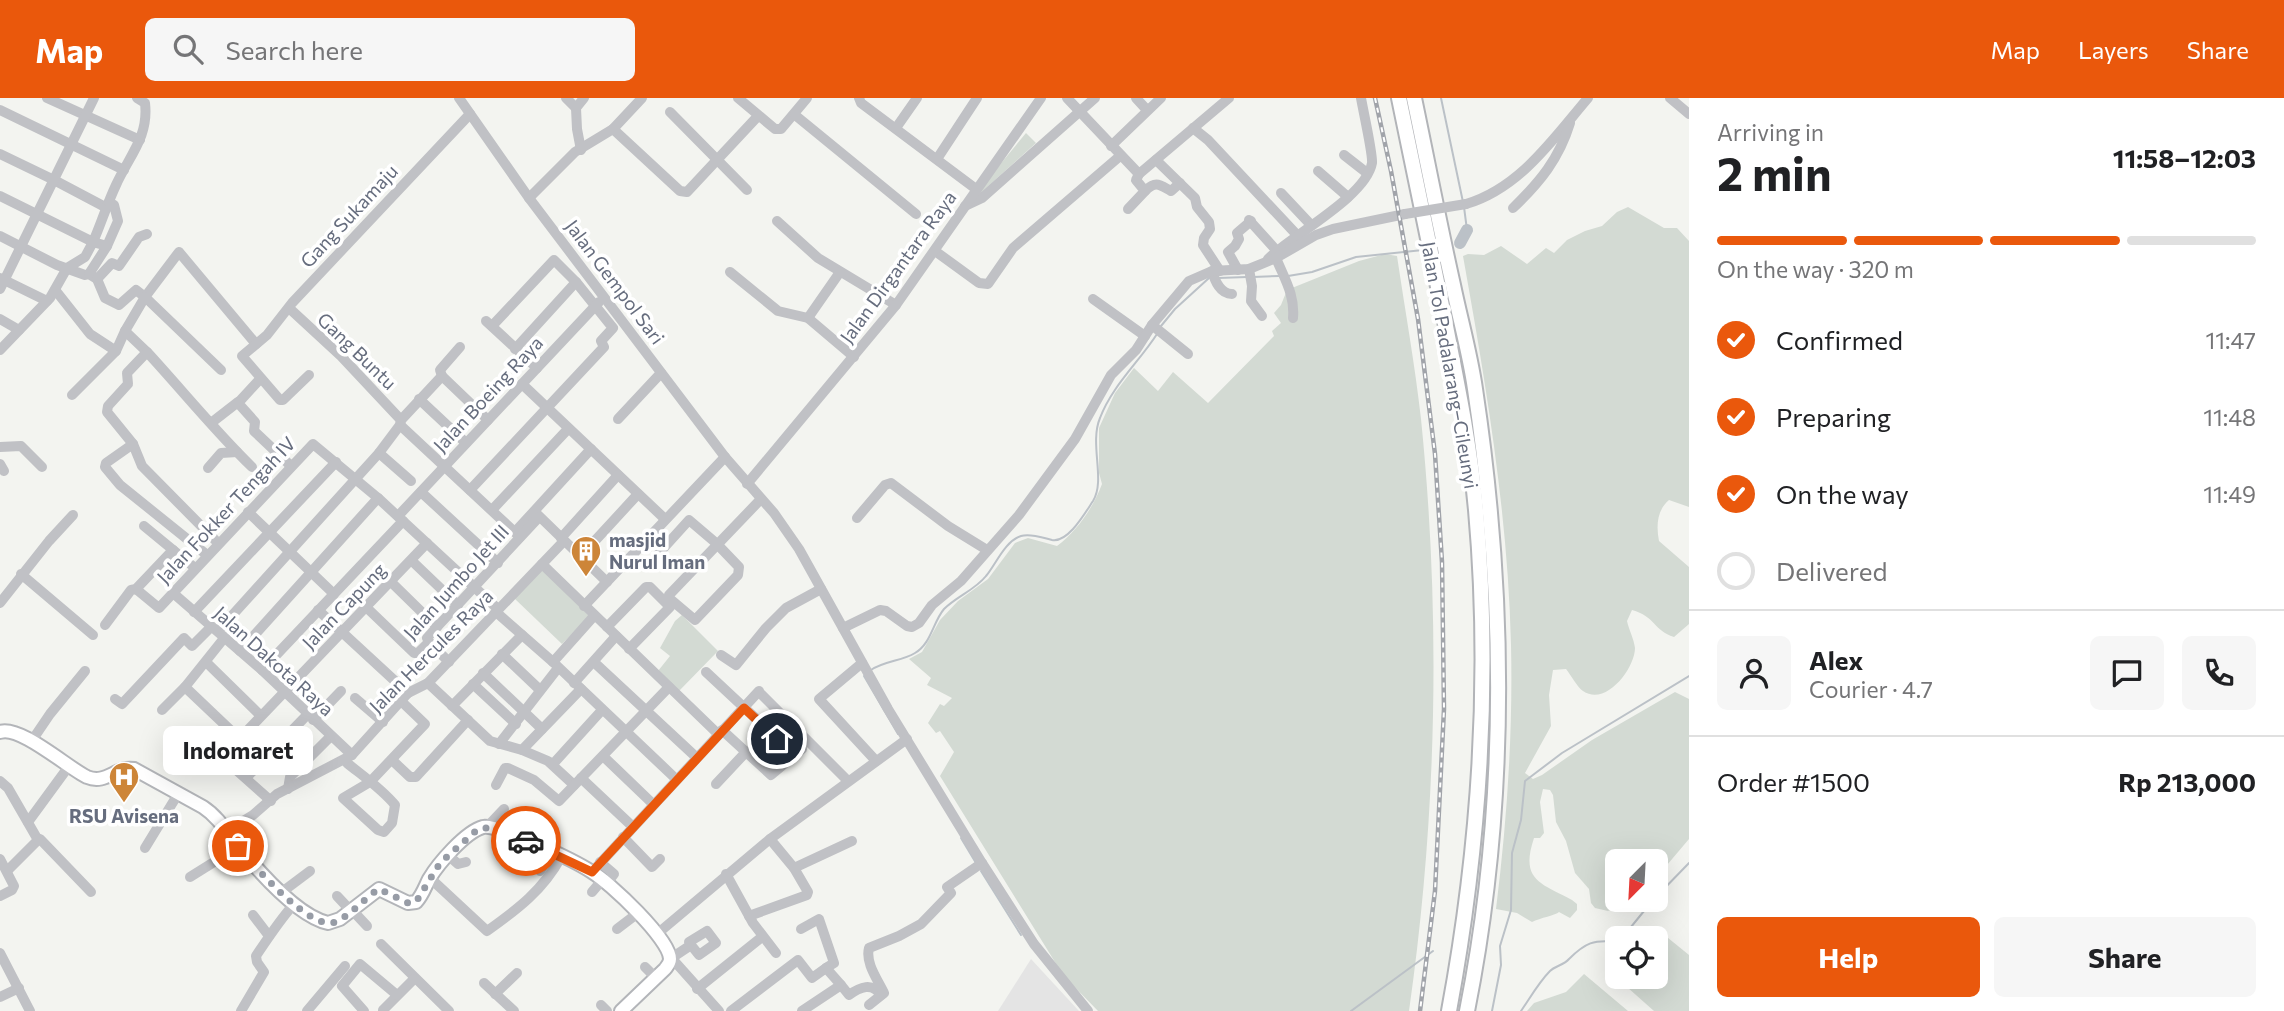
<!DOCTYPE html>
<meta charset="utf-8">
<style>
body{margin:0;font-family:Commissioner,sans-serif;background:#f6f6f6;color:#202124;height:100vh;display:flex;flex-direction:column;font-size:26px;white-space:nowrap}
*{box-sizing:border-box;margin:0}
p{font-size:23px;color:#757577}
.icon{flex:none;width:38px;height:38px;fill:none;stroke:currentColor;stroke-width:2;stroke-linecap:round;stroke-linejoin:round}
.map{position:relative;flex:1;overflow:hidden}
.sheet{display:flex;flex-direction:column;background:#fff;width:595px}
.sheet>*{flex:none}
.needle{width:46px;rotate:204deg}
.fabs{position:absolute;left:1605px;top:751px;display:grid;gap:14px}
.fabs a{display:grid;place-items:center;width:63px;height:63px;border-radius:10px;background:#fff;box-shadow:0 7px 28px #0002;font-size:35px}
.pin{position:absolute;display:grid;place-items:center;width:60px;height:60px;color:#fff;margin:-30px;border:4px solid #fff;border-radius:50%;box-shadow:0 2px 7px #0007}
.courier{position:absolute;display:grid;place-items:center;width:70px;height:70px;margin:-35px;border:5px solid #ea580c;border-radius:50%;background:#fff;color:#222;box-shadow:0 2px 9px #0007}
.bubble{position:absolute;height:49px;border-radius:10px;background:#fff;box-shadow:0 7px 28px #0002;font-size:23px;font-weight:700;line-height:49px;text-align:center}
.overview em{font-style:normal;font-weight:700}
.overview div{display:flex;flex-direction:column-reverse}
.overview{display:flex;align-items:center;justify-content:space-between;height:119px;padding:0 28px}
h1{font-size:46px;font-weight:700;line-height:52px}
.bar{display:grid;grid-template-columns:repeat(4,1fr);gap:10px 7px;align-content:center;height:84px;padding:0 28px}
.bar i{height:9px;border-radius:5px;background:#e0e0e0}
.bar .selected{background:#ea580c}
.bar p{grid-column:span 4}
.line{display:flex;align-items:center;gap:18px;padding:0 28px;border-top:2px solid #e0e0e0}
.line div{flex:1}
.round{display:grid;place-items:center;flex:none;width:74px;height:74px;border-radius:10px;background:#f6f6f6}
ol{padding:0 28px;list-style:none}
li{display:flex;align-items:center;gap:21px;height:77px}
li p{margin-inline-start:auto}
li .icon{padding:7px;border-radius:50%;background:#ea580c;color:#fff;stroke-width:4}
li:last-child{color:#757577}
li i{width:38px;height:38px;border:4px solid #e0e0e0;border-radius:50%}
.action{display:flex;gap:14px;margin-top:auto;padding:14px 28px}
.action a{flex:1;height:80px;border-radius:10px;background:#ea580c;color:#fff;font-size:28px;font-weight:700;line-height:80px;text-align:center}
.action a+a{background:#f6f6f6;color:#202124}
header{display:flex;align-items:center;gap:42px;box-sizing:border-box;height:98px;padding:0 35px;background:#ea580c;color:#fff}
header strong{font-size:33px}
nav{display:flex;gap:38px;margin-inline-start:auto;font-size:24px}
.search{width:490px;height:63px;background:#f6f6f6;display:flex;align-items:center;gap:18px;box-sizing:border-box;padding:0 24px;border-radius:10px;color:#757577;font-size:26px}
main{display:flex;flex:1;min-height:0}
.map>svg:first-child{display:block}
.built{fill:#e4e4e4}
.green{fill:#d3dad3}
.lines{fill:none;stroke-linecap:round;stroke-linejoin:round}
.stream{stroke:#bbc1c7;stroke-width:2}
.river{stroke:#bbc1c7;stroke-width:12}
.major-casing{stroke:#b3b5b9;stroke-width:16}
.highway-casing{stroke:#b2b4b8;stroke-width:18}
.minor{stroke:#c0c1c5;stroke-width:10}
.major{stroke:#fff;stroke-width:12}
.highway{stroke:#fff;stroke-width:14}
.rail-casing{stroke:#a1a4aa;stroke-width:4.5}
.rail{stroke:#fff;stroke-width:2;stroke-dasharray:5;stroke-linecap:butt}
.minor-bridge{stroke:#c0c1c5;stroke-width:10}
.done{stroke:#979ca6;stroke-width:7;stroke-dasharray:0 12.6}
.route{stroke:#ea580c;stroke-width:9}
.labels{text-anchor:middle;stroke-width:7;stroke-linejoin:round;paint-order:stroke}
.street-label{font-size:19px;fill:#666d7e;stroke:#fff}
.poi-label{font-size:19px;font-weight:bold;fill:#666d7e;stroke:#fff;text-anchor:start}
</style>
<header>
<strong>Map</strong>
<div class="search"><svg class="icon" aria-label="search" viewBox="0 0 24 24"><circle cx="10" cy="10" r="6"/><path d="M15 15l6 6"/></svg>Search here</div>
<nav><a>Map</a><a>Layers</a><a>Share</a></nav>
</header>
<main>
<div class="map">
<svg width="1689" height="913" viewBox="0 0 1689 913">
<rect width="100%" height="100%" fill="#f3f4f0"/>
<polygon class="built" points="1031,861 1079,913 998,913"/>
<g class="green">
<polygon points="1026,35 1036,45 976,99 974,98"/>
<path d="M1628,109L1664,130H1677L1689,143V409L1669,402C1657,412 1656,428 1659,443L1689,469V526L1674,539C1654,533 1655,518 1632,512L1627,523C1629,532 1634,541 1635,550C1635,570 1606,609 1583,593C1577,589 1571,577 1566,571L1553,572L1549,597L1551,628L1525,675L1533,681L1542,677L1592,642L1675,594L1689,601V741L1656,780V763H1617V802H1633L1608,813L1595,810L1591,805L1589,791L1575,775L1566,743L1556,724L1553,697L1550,692L1543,691L1540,704L1544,735L1540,740H1534C1520,782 1540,785 1572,802L1577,806V812L1570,820L1559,814C1556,817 1540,820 1532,824L1517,815L1496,811C1507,723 1513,635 1511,547C1508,416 1486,287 1463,158L1468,156L1484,157L1501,148L1527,166L1546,150L1554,155L1567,142L1585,133L1602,128L1617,114Z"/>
<path d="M1385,156L1397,158C1405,212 1415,267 1421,321C1441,517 1437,718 1409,913H1098L1063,877L940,678L954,654L940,633L936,635L928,625L940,606L944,608L952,600L927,587L931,580L909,561L922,554L940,522L958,503L988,481L1015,445L1028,440L1057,448C1077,433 1093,410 1102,386L1099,375V330L1115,295L1134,270L1158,293L1173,274L1208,305L1274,238L1272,233L1281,225L1274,215L1281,207L1287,192L1359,163Z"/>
<polygon points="542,471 589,518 562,546 514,500"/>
<polygon points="682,517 718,553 679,593 658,573 670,558 660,550 675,523"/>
<polygon points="1657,831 1689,857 1689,913 1654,913 1609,873 1610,870 1617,867 1617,878 1656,878 1656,840 1648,840 1653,832"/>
<polygon points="1584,876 1628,913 1527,913 1534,905 1566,894"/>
</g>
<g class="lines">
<g class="stream">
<polyline points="1441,0 1463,104"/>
<polyline points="1464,109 1467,132"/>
<polyline points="1288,178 1312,174 1356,159 1423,152"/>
<polyline points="1253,179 1279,178"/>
<polyline points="1218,180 1247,179"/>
<polyline points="1161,228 1175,211 1209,180"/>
<path d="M871,572C884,563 902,563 915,555C931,546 933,524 944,511C957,498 975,492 986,478C996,466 1005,443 1021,438C1031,435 1043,440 1052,442C1068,445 1085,415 1093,403C1106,382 1089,346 1100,320C1112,288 1139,264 1157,236"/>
<polyline points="864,578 898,636"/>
<polyline points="961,740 976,765"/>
<polyline points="981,773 1021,837"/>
<polyline points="1656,799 1689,765"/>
<polyline points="1622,840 1653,802"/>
<polyline points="1351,913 1433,853"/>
<polyline points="1492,913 1501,867 1500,848 1511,812 1512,755 1521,722 1525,683 1562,655 1689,578"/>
<path d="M1521,913C1530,900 1539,884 1550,873C1555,868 1564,867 1569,861C1585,845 1594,841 1617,844"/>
</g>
<polyline class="river" points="1460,145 1467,132"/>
<g class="major-casing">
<path id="major" d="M0,634C20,627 68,670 87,679C106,687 116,668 134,671L203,709C220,720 229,738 242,753C262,777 298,818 328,825L340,821L379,791L408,805L416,804C422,798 425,789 429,781C438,766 465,734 483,729C499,726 575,763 592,774C609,784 670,841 670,861C670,865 668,867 665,871L621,913"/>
</g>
<g class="highway-casing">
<g id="highway">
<path d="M1399,0C1413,71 1428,142 1443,213C1456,279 1470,345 1476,412C1491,581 1480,746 1449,913"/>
<path d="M1414,0C1427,62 1439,125 1453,187C1460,221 1470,256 1475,291C1506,497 1508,708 1467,913"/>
</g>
</g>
<g class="minor">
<polyline points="47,0 140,42"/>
<polyline points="459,0 529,100 725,359 774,415 799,451 888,611 982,765 1034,846 1088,913"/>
<polyline points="566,0 576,10"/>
<polyline points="738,0 775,31 781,31 807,0"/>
<polyline points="859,0 861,5 976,91"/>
<polyline points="1067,0 1139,76 1229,0"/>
<polyline points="1136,0 1147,12"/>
<polyline points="1670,0 1689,16"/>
<polyline points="0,12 124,72"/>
<polyline points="670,14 747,92"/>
<polyline points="795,17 916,116"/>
<polyline points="896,30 917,0"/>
<polyline points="1193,30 1208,42 1297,137"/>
<polyline points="613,31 642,0"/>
<polyline points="1111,48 1161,0"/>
<polyline points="581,52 577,31 576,10 584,0"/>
<polyline points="0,56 54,82 107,110"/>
<polyline points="1344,57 1367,75"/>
<polyline points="937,61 977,0"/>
<polyline points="1156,62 1195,100 1197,109 1209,124 1210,131 1204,140 1203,147 1220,173"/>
<polyline points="1318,73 1348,99"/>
<path d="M1145,93C1156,82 1160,87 1171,93L1180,85"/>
<polyline points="1281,95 1311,127"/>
<path d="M0,98L93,144C101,126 107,106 116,87C129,58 149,39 145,5L137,0"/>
<polyline points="529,100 575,54 613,31 680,93 687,94 758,18"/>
<path d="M1466,106C1520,90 1553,41 1588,0"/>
<polyline points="965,108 982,100 1095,0"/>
<path d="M1513,110C1540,84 1559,61 1570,25"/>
<polyline points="1128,111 1145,93 1136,82 1139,76"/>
<polyline points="1249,122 1276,152"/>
<polyline points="777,123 818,160 896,207"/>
<polyline points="0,138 57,167 85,177 89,176 107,148"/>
<polyline points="935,153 979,185 988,186 1013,150 1120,58"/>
<path d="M1276,160C1285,182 1295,197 1293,220"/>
<path d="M1268,161C1292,137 1366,99 1372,65C1373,56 1363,12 1361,0"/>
<polyline points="1249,171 1252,188 1251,203 1262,218"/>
<polyline points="1238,172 1228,154 1235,148 1239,141 1237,135 1251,123"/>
<path d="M1212,173C1215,183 1220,196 1232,196"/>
<polyline points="730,174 778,213 808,220 854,259"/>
<polyline points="89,176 97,181 105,200 119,207 136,192 145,199 179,154 256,246"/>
<polyline points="0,180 47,203"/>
<polyline points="97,181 112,165 119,168 139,139 147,136"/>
<polyline points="0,191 94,0"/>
<polyline points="56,193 90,236 116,253"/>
<polyline points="1093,201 1145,238"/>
<polyline points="289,210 341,258 401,322"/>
<polyline points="808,220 840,174"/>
<polyline points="0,221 19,232"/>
<polyline points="486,223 537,270"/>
<polyline points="1152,227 1188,256"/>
<polyline points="125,233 147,254 127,275 128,286 108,308 107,314 133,346"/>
<polyline points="515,251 576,184"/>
<polyline points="0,252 50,200 67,170 85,159 93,144 107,148 118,123 114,107 109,104"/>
<path d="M147,254C182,292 215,333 252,369"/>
<polyline points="309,277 283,302 280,302 242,258 267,237 292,205 470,16"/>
<polyline points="442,278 440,272 460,249"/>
<polyline points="260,281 238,305 255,324 254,333 291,368"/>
<polyline points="522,286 665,421"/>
<polyline points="72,297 116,253 125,233 145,199 221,272"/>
<polyline points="419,301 466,345"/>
<polyline points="618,321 661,275"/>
<polyline points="211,325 238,304"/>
<polyline points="400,327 520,439"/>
<polyline points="0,349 21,348 42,369"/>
<polyline points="379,355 411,383"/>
<polyline points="0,366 4,373"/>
<polyline points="208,370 221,355 237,354"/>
<polyline points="747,386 896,207 1041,0"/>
<polyline points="470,392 604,249 601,243 613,230 576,184 554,162 492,228"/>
<polyline points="421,394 498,465"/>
<polyline points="492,412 568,331"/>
<polyline points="248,414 334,496"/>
<polyline points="537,416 607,484"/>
<polyline points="398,418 599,204"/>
<polyline points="857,420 885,387 891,385 948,428 987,452"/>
<polyline points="144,428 195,470"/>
<polyline points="515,434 591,351"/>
<polyline points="561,440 618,377"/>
<polyline points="207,457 120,387 105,369 106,365 133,346 142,368 218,445"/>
<polyline points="580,459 638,396"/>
<polyline points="412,463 458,507"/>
<polyline points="651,464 689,422 716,445 739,469 738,477 695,522 669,500 669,497 761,401"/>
<polyline points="542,466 718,636"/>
<polyline points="21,476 93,537"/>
<polyline points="391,484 437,529"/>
<polyline points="136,491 159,510 313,346 378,400 498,511"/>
<polyline points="173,495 262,572 352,657"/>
<polyline points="0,505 49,443 73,417"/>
<polyline points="584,508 725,359"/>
<polyline points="367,510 414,555 418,555 429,544 427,540 437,529 539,419"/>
<polyline points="318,512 408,595"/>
<polyline points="194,514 336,364"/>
<polyline points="496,514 553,564 676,681"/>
<polyline points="105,527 131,492 136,491 173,452"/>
<polyline points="607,529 646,489 650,489 670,509 629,551"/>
<polyline points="843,530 880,512 886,513 907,528 912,529 919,525 932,507 961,483 1019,417 1075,341 1111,277 1136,252 1152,227 1189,183 1212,173 1249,171 1276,160 1316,137 1333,131 1405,116"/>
<polyline points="218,533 379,355 400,327 401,322 442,278 488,322"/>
<polyline points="225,539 185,589 263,663"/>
<polyline points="429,544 449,564"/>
<polyline points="240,553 378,400"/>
<polyline points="502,556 539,591"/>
<polyline points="721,557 736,567 766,530 786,510 821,491"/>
<polyline points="206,564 260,617"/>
<polyline points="553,564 594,518"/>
<polyline points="862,565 819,601 876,663"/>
<polyline points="597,567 696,659"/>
<polyline points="262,572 403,423"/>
<polyline points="706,574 794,656"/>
<polyline points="483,575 542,631"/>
<polyline points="428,585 490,643 522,652 548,663 574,687"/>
<polyline points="574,585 616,538"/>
<polyline points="473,586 516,626"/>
<polyline points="761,596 848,683"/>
<polyline points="355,600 383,624"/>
<polyline points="115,601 122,606 184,540 192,548 211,529"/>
<polyline points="452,608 522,537"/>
<polyline points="162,612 185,589"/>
<polyline points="313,622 341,593"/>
<polyline points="722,632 771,677 802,651"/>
<polyline points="31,644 50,616 85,573"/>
<polyline points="499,646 558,570"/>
<polyline points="522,652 581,591"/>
<polyline points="603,658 653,706"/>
<path d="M345,662L347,665C363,678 382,691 395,707L392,725L384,734L378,732L343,700L370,684L425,626L402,604"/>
<polyline points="392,662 410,679 416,679 468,622"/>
<polyline points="553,666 602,612"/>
<polyline points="246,680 307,617"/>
<polyline points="581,680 632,728"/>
<polyline points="0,683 8,690 38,742 7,773"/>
<polyline points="716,686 746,654"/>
<polyline points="496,687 505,670 508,670 534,682 559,703 669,589"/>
<polyline points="288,691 290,679 331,638"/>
<polyline points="271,703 225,662 224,657 427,445"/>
<polyline points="28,724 69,668"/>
<polyline points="487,729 504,711"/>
<polyline points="227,733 253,717 277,696 352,657 408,595 428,585 564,443"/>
<polyline points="505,733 518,715"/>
<polyline points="623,739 652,769 660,761"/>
<polyline points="38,742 40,741 91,794"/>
<polyline points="145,750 178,696"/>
<polyline points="512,754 523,741"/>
<polyline points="448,757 458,766 466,764"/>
<polyline points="0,761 14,788 12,792 0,798"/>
<polyline points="600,764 614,776 607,785"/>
<polyline points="794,770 852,743"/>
<polyline points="540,773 552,754"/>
<polyline points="592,774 759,593"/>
<polyline points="726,776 753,825 776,855"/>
<polyline points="190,779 238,749"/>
<path d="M430,780L487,833C518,811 543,792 561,759"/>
<polyline points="282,794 310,773"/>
<polyline points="592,794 603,781"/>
<polyline points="337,798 351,813"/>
<polyline points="352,812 367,828"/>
<polyline points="253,817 269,838"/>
<polyline points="749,818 807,797 808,794 794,770 770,741"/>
<polyline points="617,831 638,815"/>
<polyline points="801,831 819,821 834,865 826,870"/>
<polyline points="657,836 770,741 907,641"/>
<polyline points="381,846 449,913"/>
<polyline points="0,855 30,913"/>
<polyline points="670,861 691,847 699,857 716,845 707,833 689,844 691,847"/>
<polyline points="670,862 676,865 719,913"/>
<polyline points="645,869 656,880"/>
<polyline points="484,885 514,913"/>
<path d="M841,887L849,897C860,889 872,884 881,897"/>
<polyline points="697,891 762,839"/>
<polyline points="495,896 517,875"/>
<polyline points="0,899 19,890"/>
<polyline points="601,907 607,913"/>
<path d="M869,907L884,895C878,882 865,865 869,850L899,838L921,826L951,795L947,789L982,765"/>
<polyline points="383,912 414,881"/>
<path d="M241,913L264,874L257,864L256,858C268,840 279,823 294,806"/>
<polyline points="307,913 345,868"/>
<polyline points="364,913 342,888 360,866 397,897"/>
<polyline points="731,913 798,862 812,880 826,870 841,887 802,913"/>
</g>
<use href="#major" class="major"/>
<use href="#highway" class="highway"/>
<g class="rail-casing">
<polyline id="rail" points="1375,0 1391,73 1418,221 1435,356 1442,464 1444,611 1435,793 1420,913"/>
</g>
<use href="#rail" class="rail"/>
<polyline class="minor-bridge" points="1405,116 1466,106"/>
</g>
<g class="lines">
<path class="done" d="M238,748C253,767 311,834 335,824C352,817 364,800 379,791L408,805L416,804L440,765L478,731L493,729L526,743"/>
<polyline class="route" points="526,743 592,774 744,610 777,641"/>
</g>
<defs>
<g id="building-pin" transform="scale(1.575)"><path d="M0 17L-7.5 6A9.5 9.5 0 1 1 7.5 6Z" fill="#cd8538" stroke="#fff"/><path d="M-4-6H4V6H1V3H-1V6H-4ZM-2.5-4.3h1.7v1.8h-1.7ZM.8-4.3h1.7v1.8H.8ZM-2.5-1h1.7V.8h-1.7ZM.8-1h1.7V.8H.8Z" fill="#fff"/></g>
<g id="hospital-pin" transform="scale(1.575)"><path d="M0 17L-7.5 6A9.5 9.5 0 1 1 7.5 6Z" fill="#cd8538" stroke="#fff"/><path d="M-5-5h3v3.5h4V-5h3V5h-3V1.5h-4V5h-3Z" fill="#fff"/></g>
</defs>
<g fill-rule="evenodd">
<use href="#building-pin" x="586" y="453"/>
<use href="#hospital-pin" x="124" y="679"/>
</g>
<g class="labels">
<g class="street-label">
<text transform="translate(349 118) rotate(-47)" y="7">Gang Sukamaju</text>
<text transform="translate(898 169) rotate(-54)" y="7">Jalan Dirgantara Raya</text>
<text transform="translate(615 184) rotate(53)" y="7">Jalan Gempol Sari</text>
<text transform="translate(357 253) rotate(44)" y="7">Gang Buntu</text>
<text transform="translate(1450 267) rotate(80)" y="7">Jalan Tol Padalarang–Cileunyi</text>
<text transform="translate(488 296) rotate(-47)" y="7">Jalan Boeing Raya</text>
<text transform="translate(226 412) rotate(-47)" y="7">Jalan Fokker Tengah IV</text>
<text transform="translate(456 484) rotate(-48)" y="7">Jalan Jumbo Jet III</text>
<text transform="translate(344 508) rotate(-46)" y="7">Jalan Capung</text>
<text transform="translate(431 553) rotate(-45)" y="7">Jalan Hercules Raya</text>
<text transform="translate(274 563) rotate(42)" y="7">Jalan Dakota Raya</text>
</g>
<g class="poi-label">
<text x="609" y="449">masjid<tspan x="609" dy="22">Nurul Iman</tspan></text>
<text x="124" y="725" text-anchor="middle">RSU Avisena</text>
</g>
</g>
</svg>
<div class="fabs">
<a><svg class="needle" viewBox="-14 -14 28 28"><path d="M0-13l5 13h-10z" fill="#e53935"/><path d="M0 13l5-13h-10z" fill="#757577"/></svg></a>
<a><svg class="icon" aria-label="locate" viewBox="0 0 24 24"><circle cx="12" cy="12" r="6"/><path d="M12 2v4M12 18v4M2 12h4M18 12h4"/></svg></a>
</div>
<div class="pin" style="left:238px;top:748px;background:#ea580c"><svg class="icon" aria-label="bag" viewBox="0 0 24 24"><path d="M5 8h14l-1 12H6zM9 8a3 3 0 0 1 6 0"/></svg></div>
<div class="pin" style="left:777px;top:641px;background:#1f2937"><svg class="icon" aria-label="home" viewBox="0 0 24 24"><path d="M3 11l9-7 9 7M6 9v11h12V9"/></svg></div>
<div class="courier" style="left:526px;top:743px"><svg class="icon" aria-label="car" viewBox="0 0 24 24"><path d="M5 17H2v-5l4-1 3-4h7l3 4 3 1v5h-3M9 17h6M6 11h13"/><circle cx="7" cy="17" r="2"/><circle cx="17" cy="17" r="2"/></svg></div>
<div class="bubble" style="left:163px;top:628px;width:150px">Indomaret</div>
</div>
<section class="sheet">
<div class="overview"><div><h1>2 min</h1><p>Arriving in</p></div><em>11:58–12:03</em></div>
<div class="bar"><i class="selected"></i><i class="selected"></i><i class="selected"></i><i></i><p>On the way · 320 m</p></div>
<ol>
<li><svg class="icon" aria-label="check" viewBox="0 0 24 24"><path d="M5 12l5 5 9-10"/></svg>Confirmed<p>11:47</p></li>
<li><svg class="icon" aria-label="check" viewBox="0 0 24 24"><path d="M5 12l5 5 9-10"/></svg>Preparing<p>11:48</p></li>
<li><svg class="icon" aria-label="check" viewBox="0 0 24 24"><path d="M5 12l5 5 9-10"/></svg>On the way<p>11:49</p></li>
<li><i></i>Delivered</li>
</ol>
<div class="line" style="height:126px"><a class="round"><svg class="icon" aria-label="person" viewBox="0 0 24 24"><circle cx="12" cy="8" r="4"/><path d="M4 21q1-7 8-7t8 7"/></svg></a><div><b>Alex</b><p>Courier · 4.7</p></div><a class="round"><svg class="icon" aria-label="chat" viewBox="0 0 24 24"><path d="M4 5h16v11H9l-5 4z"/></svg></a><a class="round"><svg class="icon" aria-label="phone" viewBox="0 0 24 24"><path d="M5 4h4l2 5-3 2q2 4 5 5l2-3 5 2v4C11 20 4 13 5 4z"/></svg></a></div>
<div class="line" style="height:91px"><div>Order #1500</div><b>Rp 213,000</b></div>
<div class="action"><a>Help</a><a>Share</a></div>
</section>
</main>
